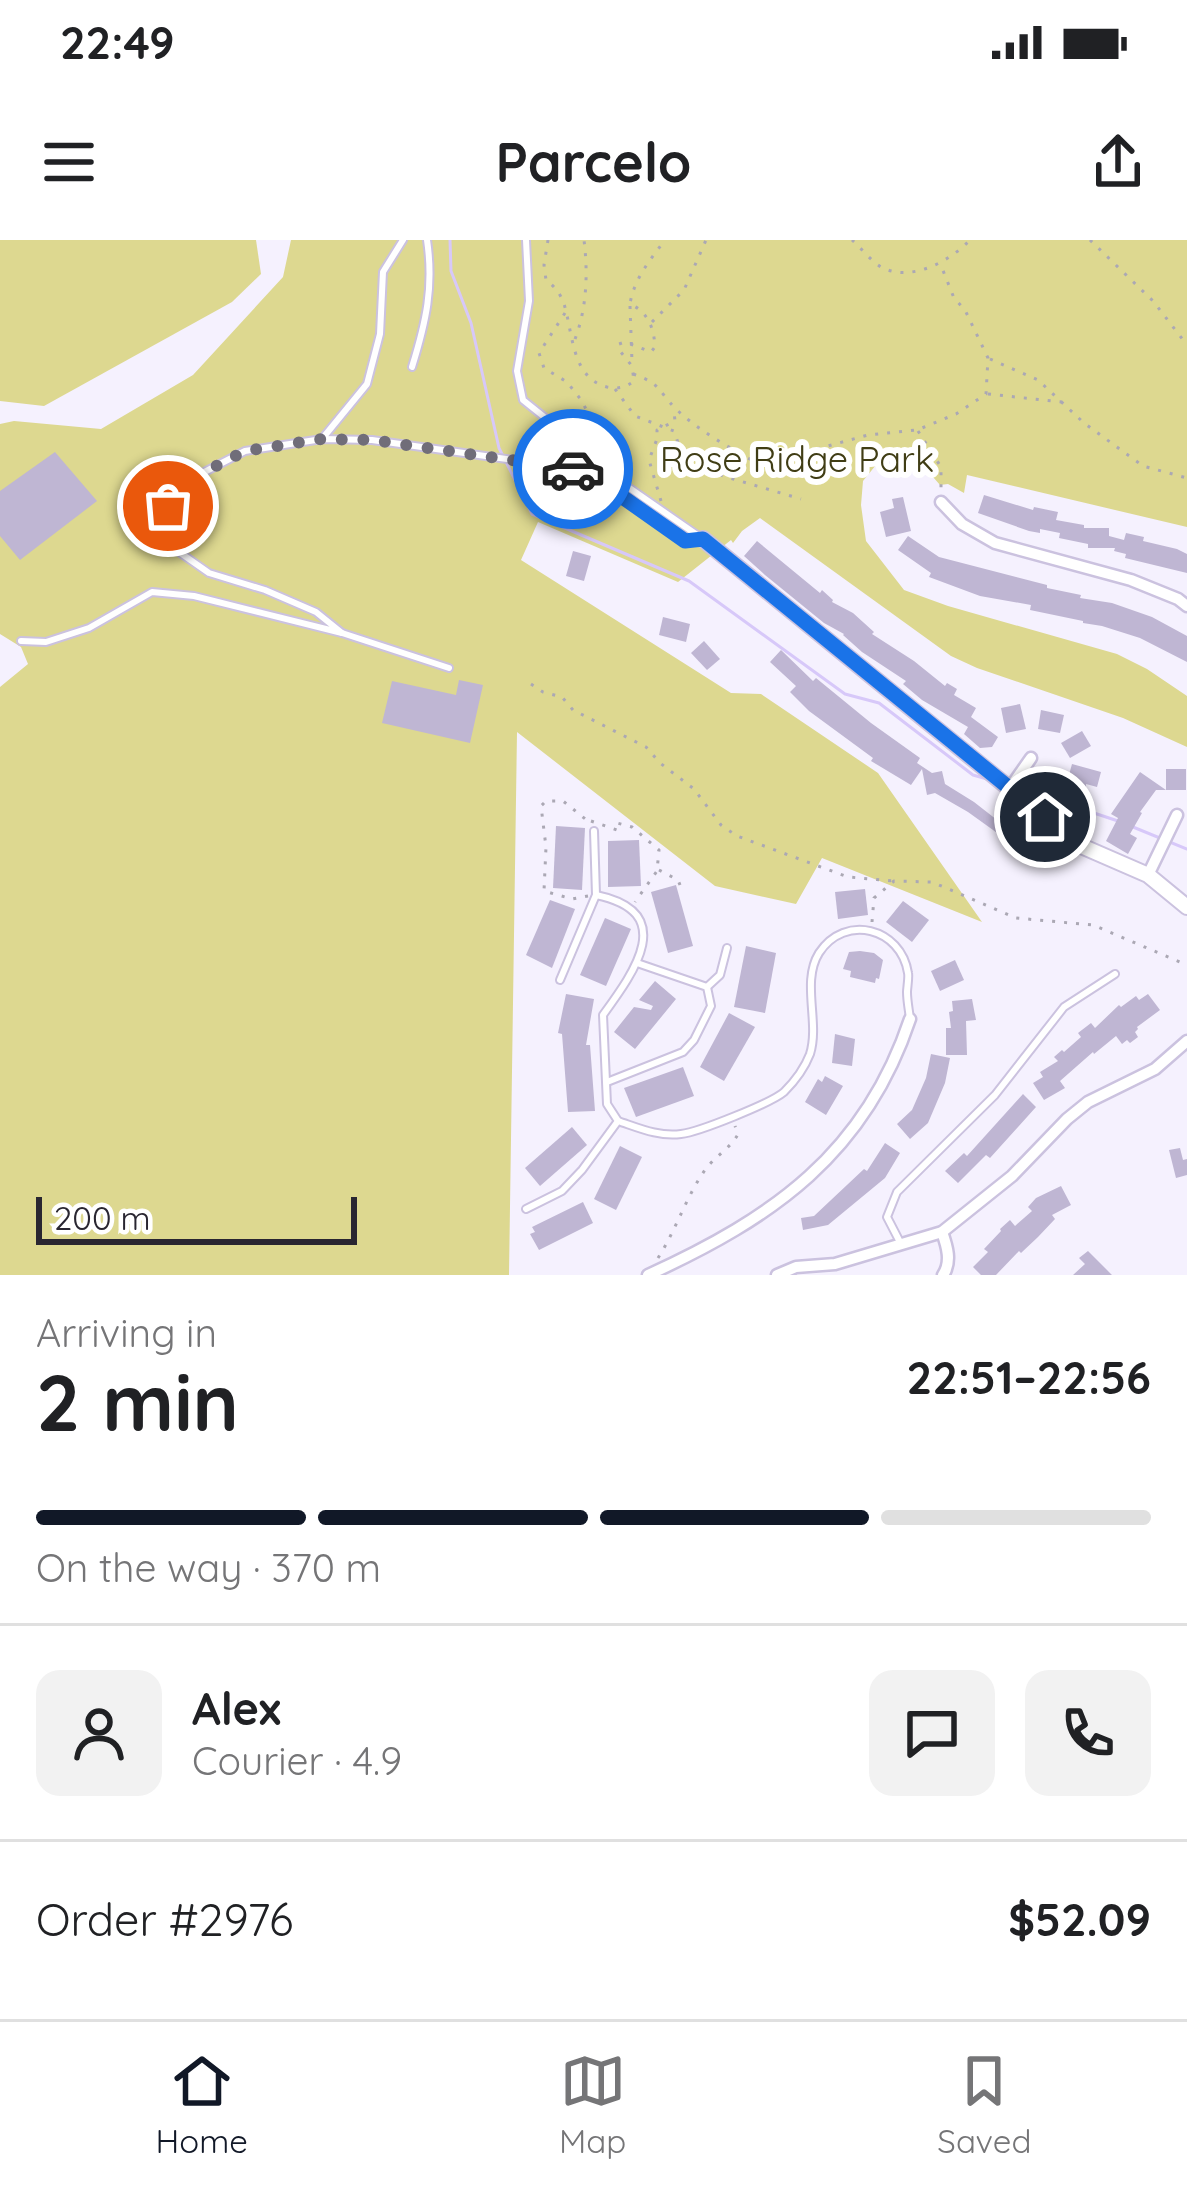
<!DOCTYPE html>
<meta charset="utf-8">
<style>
body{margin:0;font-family:Quicksand,sans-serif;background:#f2f2f2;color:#202124;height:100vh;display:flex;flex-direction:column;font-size:45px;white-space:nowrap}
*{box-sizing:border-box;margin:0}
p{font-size:39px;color:#757577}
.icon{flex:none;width:66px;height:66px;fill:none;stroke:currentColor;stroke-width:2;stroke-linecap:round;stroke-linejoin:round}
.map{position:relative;height:1035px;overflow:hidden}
.drawer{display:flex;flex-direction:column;background:#fff;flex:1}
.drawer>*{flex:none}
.scale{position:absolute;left:36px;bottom:30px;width:321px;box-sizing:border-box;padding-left:12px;border:6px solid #292631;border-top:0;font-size:33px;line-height:42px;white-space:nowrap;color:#292631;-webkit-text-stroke:9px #fff;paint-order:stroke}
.pin{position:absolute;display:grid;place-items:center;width:102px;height:102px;color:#fff;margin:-51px;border:6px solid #fff;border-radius:50%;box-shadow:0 3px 12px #0007}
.courier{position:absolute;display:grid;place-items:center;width:120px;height:120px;margin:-60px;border:9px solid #1a73e8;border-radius:50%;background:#fff;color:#222;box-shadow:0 3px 15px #0007}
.overview em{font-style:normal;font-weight:800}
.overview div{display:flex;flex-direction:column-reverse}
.overview{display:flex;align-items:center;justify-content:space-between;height:204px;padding:0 36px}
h1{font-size:78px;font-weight:800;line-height:90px}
.bar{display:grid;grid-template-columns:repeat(4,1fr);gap:18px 12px;align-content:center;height:144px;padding:0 36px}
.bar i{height:15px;border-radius:9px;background:#e0e0e0}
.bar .active{background:#111827}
.bar p{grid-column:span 4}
.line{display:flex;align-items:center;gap:30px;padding:0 36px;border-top:3px solid #e0e0e0}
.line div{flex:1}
.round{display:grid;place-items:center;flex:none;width:126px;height:126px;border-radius:24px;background:#f2f2f2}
.status{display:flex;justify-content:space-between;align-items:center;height:84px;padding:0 60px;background:#fff;direction:ltr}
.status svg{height:33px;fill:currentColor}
header{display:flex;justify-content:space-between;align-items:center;height:156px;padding:0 36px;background:#fff;font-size:54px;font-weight:800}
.tab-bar{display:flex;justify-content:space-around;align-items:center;height:168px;border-top:3px solid #e0e0e0;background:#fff;font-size:33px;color:#757577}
.tab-bar a{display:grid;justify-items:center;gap:6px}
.tab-bar .active{color:#111827}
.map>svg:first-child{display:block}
.green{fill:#ddd890}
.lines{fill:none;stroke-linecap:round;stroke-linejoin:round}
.stream{stroke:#d7c8f9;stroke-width:3}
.building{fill:#bfb6d3}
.service-casing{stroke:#cbc2df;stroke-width:10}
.minor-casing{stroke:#cbc2df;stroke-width:15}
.tertiary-casing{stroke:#cbc2df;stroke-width:18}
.path{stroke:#aba8b4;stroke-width:3;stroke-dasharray:3 9;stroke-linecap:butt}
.service{stroke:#fff;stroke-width:6}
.minor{stroke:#fff;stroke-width:10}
.tertiary{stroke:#fff;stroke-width:14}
.done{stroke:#706d79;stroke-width:12;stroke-dasharray:0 21.6}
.route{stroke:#1a73e8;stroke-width:15}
.labels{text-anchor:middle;stroke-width:12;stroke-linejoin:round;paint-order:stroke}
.park-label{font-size:36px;fill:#403d15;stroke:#fff}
</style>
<div class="status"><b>22:49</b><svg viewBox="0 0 49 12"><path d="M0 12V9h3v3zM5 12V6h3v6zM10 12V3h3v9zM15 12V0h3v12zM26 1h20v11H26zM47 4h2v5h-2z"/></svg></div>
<header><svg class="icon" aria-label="menu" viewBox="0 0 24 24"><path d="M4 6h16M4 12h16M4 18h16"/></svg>Parcelo<svg class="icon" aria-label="share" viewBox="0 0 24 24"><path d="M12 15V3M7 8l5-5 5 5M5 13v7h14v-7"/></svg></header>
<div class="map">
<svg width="1187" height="1035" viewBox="0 0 1187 1035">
<rect width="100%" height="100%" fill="#f5f1fe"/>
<g class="green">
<polygon points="0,0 256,0 261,34 232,62 44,166 0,161"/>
<polygon points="291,0 1187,0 1187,287 967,235 964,253 948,244 940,245 913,214 907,211 880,220 863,241 861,265 866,301 904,350 948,366 1117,414 1147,429 1187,456 1187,507 1123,478 977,428 951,416 760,278 742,291 733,303 731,300 678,342 538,282 521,320 731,453 761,454 878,533 982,682 822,618 796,664 715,646 517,492 509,1035 0,1035 0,447 28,424 21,407 0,394 0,184 14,181 101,189 193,135 283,37"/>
</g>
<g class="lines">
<g class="stream">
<polyline points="450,0 451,31 471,83 499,208 532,274 689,341 845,454 879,463 973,535 987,539"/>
<polyline points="1025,551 1061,563"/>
<polyline points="1088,571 1118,581"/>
<polyline points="1133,587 1187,609"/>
</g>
</g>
<g class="building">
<polygon points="55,212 97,261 20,320 0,296 0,251"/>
<polygon points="984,255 1033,270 1034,267 1058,272 1056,280 1084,285 1084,288 1109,288 1109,296 1124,300 1126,293 1144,297 1143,301 1177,309 1187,314 1187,333 1125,318 1126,314 1114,311 1115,308 1088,308 1088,304 1059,298 1060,293 1040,289 1040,293 1029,291 978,273"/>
<polygon points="903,257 911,291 886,297 880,272 894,268 892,259"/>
<polygon points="908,296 939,317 1047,345 1047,348 1081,355 1080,358 1112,363 1152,377 1187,396 1187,422 1140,398 1102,386 1083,383 1083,381 1030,370 1031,365 980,356 929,337 931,333 898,310"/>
<polygon points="757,301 820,353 822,350 833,360 832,362 853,373 874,392 872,394 914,421 945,446 947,443 957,449 954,455 976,468 971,477 998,497 992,507 980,508 964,494 968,487 922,460 903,444 906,441 862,412 843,395 844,394 824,383 765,335 744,316"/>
<polygon points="573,311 591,316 584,341 566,336"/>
<polygon points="663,377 690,384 686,402 659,395"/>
<polygon points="704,401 720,419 707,430 691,413"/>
<polygon points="781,410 813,441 816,438 871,483 920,518 917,523 932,533 942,531 945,544 974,562 1006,587 1000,595 968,572 935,553 927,555 922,529 911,545 871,521 873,518 809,471 790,452 796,446 770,422"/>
<polygon points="459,440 483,445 470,503 382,483 392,441 456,455"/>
<polygon points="1020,464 1026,489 1006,493 1001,468"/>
<polygon points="1041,470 1064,475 1060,493 1038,489"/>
<polygon points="1082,491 1091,506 1070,518 1061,503"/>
<polygon points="1072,524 1101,532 1097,547 1086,544 1086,574 1061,574 1061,553 1064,553"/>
<polygon points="1166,529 1186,529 1186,550 1156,550 1140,572 1142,573 1130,594 1137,598 1128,614 1106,601 1118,578 1111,574 1140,532 1166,550"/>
<polygon points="556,586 585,588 582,650 553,648"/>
<polygon points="639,600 641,646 608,647 608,601"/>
<polygon points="676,645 693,706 668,713 651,652"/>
<polygon points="865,649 868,675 838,679 835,652"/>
<polygon points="550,660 575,669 552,728 526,715"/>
<polygon points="903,661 929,680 912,702 886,682"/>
<polygon points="605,678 631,689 606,746 580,735"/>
<polygon points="746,706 776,713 765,773 734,767"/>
<polygon points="860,711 874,713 883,720 879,739 876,738 875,743 850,737 851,731 843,729 849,712"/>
<polygon points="955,720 964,740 940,751 931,731"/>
<polygon points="655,741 676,759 635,809 614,792 634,767 651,770 653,766 639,760"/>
<polygon points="566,754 594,759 586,805 590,805 595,871 568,872 562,794 558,793"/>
<polygon points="1148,754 1160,770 1137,787 1138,789 1135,792 1138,797 1130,803 1127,800 1122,804 1116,796 1094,814 1093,812 1060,841 1065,848 1044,860 1033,843 1043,837 1040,832 1058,821 1054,817 1062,810 1064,812 1081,797 1078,793 1091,783 1095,788 1119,765 1121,767 1136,756 1139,760"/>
<polygon points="972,759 976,780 966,781 967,815 946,815 946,788 951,788 949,772 953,771 952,761"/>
<polygon points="729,773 755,787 724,841 700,827"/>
<polygon points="835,794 855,799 852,826 832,823"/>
<polygon points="931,814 950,818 945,843 928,883 910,899 897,884 912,870 926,838"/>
<polygon points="683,827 694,856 636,877 624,848"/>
<polygon points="825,836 843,846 826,875 805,862 818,839 822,842"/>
<polygon points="1023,854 1036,867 990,918 986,915 958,943 945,931 964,913 967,916"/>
<polygon points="572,887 587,905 540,946 525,928"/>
<polygon points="885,903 900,913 885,938 828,985 803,990 801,978 814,976 864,929 867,931"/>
<polygon points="620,906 642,917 616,970 594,959"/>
<polygon points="1180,908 1183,920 1187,919 1187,935 1176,938 1169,910"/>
<polygon points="1061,946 1071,965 1052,975 1055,979 1038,997 1021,1013 1019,1011 996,1035 981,1035 973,1027 988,1012 984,1009 1001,991 1000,989 1010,980 1015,986 1032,971 1028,967 1036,958"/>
<polygon points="583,962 593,983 539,1010 530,994 535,992 532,987"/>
<polygon points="1088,1011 1112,1035 1073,1035 1085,1024 1079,1018"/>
</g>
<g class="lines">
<g class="service-casing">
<g id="service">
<polyline points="526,0 529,61 517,131 523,160 553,184 592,222 700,297"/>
<path d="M412,127C426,82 434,47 427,0"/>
<polyline points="322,199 367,144 380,94 383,32 403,0"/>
<polyline points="342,393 449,428"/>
<polyline points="21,401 46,402 89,388 152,352 194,356 342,393 316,372 265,350 209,333 149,291 187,241 245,211 322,199 372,200 584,230 685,301 699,300"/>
<polyline points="560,740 596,655 594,591"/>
<polyline points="707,747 720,735 727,708"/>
<polyline points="607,842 683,812 694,800 711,766 707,747 637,723"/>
<path d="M618,881C639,888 659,897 681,894C699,892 771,863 784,852C794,842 805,827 810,814C820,782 801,742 819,713C845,673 901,688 908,733C909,737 907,748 907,752C907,761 909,770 910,779"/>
<path d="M526,969L562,951L582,930L618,881L607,864L603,775C635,731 678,672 596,655"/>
<polyline points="901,1004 887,977 897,952 995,855 1064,767 1115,734"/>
</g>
</g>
<g class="minor-casing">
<g id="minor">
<polyline points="941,262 962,284 995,303 1131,340 1178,359 1187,366"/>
<polyline points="1010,548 1031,518"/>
<polyline points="1148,635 1177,575"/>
<path d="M942,992C947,1006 952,1022 943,1035"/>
<path d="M648,1035C773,978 865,914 910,779"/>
<polyline points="777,1035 796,1027 835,1024 942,992 1012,936 1067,879 1088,862 1155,829 1187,801"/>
</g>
</g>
<g class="tertiary-casing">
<polyline id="tertiary" points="703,299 1079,605 1148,635 1187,667"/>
</g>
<g class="path">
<path d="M548,0L544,25L546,40C555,47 560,53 564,64C573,92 571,138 607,147C618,149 625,148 634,141L632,126L620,111L619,104L625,102L651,112L655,107C654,88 648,72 630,64C634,39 650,20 665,0"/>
<path d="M852,0C861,8 871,21 881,27C911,43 950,21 970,0"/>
<polyline points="1090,0 1153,61 1187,105"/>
<polyline points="630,66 632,122"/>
<polyline points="565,73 539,113 544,128 567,142 582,161 604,206 626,225 629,237"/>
<polyline points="652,82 684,50 706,0"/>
<path d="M575,99C587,68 588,32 584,0"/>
<polyline points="990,119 1038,140 1084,183 1143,226 1187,238"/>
<path d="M633,134C662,144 657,150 676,169C699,191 730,208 757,223L784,218L868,195L917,190L956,174L986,154L988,118L965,70L954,58L940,23"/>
<polyline points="615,149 635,176 674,191 683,217 723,236 801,259"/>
<polyline points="988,154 1062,162"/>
<polyline points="918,191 941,227 941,252"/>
<polyline points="661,261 649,220 657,199 657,190 675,181 674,172"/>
<polyline points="531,444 543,452 562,457 573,470 646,507 660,523 694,549 721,585 737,596 848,637 894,641"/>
<polyline points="591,581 617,590 617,583 632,587 659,610 657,631 635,662"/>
<polyline points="659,630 678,640 680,645"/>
<polyline points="588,656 572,659 544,651 546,607 541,566 546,561 563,561 589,582"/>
<polyline points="872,682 874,658 894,641 932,642 1016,678 1093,685 1187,725"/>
<path d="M658,1018C676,990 686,957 705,930C715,916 731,908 738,894L735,886"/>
</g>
<use href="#service" class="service"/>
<use href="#minor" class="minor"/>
<use href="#tertiary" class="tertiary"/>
</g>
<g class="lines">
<polyline class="done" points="168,266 187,241 245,211 322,199 372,200 573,229"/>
<polyline class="route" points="573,229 584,230 685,301 703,299 1045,577"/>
</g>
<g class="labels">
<g class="park-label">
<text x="797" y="232">Rose Ridge Park</text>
</g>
</g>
</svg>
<div class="scale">200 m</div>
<div class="pin" style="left:168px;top:266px;background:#ea580c"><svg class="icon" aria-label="bag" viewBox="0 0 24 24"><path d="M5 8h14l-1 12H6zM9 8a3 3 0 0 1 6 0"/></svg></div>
<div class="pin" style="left:1045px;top:577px;background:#1f2937"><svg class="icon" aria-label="home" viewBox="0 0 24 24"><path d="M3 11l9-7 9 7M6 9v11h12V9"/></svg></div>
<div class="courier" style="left:573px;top:229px"><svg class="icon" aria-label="car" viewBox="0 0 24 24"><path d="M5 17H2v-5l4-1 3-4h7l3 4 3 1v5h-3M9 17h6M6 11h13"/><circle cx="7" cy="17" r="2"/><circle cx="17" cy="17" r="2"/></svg></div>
</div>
<section class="drawer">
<div class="overview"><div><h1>2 min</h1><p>Arriving in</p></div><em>22:51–22:56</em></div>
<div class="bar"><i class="active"></i><i class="active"></i><i class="active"></i><i></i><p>On the way · 370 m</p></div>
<div class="line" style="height:216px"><a class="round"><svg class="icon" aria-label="person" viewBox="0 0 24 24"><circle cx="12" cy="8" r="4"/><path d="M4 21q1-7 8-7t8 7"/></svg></a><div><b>Alex</b><p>Courier · 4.9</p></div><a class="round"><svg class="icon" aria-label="chat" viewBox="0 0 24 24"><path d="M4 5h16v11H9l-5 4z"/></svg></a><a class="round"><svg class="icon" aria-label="phone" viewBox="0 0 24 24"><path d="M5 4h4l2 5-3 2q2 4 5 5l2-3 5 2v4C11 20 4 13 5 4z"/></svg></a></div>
<div class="line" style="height:156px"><div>Order #2976</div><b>$52.09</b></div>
</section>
<nav class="tab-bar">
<a class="active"><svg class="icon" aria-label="home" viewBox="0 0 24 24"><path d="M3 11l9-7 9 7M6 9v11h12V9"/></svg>Home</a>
<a><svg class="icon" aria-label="map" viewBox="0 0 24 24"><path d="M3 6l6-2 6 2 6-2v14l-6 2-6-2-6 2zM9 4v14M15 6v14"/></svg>Map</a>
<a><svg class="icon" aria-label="saved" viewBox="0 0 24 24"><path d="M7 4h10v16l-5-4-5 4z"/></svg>Saved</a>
</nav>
